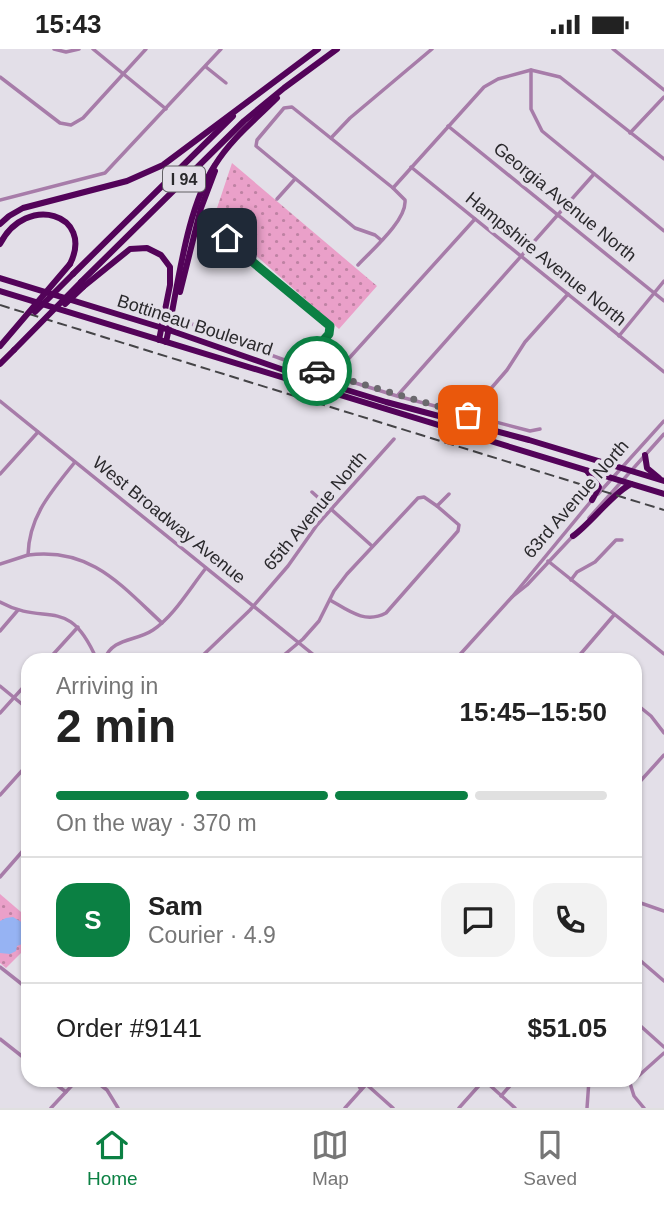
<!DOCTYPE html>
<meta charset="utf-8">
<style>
body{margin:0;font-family:Helvetica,sans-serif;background:#f2f2f2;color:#222;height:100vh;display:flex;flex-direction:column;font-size:26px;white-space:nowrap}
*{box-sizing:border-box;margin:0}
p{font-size:23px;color:#767676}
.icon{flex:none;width:38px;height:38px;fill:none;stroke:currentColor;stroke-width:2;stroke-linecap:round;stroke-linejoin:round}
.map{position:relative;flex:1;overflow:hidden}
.drawer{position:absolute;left:21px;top:604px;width:621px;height:434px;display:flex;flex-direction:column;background:#fff;border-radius:21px;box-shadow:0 2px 5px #0004}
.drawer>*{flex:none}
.pin{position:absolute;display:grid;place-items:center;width:60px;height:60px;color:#fff;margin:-30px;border-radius:14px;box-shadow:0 4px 10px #0006}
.courier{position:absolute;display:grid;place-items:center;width:70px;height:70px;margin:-35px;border:5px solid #0b8043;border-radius:50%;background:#fff;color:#222;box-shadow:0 2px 9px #0007}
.summary em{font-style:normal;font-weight:700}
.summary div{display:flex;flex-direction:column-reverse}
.summary{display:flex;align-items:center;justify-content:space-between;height:119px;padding:0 35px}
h1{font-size:46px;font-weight:700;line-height:52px}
.bar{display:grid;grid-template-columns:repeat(4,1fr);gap:10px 7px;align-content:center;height:84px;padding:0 35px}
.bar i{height:9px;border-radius:5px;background:#e0e0e0}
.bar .selected{background:#0b8043}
.bar p{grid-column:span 4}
.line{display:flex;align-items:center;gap:18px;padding:0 35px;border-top:2px solid #e0e0e0}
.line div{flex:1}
.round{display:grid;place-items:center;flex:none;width:74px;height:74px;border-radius:21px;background:#f2f2f2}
.status{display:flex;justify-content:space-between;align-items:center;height:49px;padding:0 35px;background:#fff;direction:ltr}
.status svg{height:19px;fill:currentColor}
.dock{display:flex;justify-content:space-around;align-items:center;height:98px;border-top:2px solid #e0e0e0;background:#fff;font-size:19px;color:#767676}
.dock a{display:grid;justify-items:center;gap:4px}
.dock .selected{color:#0b8043}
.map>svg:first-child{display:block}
.park{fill:url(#park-dots)}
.water{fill:#96b3f3}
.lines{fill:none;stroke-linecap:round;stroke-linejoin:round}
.minor{stroke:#a77ca9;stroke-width:3.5}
.highway{stroke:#530359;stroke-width:6}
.rail{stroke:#454447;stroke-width:2;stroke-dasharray:10 5;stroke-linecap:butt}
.highway-bridge{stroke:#530359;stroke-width:6}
.done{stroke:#6b696e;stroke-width:7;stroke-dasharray:0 12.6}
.route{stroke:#0b8043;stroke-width:9}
.labels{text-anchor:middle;stroke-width:7;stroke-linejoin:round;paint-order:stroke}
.shield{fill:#e3dfe8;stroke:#626064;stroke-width:2}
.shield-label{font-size:16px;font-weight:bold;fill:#2a292c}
.street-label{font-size:18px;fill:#2a292c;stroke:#e3dfe8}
</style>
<div class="status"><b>15:43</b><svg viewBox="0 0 49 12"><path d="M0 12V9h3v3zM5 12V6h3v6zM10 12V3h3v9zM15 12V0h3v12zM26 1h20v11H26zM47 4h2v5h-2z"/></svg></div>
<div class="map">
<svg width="664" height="1059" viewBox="0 0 664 1059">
<defs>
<pattern id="park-dots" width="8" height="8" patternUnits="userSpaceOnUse" patternTransform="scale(1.75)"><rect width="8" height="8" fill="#eaa0c9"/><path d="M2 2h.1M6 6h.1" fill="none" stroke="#be82a3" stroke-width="1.8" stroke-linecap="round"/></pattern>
</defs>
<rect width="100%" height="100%" fill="#e3dfe8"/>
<g class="park">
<polygon points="232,114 377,237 339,280 227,181 212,193 206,192"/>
<polygon points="0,845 28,869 28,897 6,919 0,914"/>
</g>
<polygon class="water" points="13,868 23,874 27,881 22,895 17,897 16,902 10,905 0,904 0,872 6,869"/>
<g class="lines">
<g class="minor">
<polyline points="54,0 66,3 79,0"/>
<polyline points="93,0 166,60"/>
<polyline points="613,0 664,41"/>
<polyline points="206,18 226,34"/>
<polyline points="531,21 531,60 542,82 664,182"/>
<polyline points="0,28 60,74 71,76 83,69 146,0"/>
<polyline points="448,77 664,252"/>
<polyline points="630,84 664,48"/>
<polyline points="331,89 350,69 432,0"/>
<polyline points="411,118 664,323"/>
<polyline points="393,139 484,38 498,30 531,21 560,28 664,110"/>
<polyline points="277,150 295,130"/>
<polyline points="0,151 105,124 221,0"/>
<polyline points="227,189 231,195 329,277 329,285 301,317"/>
<path d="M358,216C372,201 407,171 405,151L393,139L292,58L284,59L257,91L256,97L355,179L375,186L381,191"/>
<polyline points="189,272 197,279 301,317 397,347 530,382 540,380"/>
<polyline points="619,287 664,232"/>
<polyline points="333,327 475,170"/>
<polyline points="398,346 594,125"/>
<polyline points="0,352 320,611"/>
<polyline points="468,366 507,321 525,293 568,245"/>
<polyline points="0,425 38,383"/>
<polyline points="312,443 372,497"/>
<polyline points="598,445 664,372"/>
<polyline points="589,469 664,385"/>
<path d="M28,506C90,498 120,535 162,574"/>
<polyline points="548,512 664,605"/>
<path d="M0,515L28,506C29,467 51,443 75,413"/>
<polyline points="571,531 577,523 595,513 616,491 622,491"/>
<polyline points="512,548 527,536 572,488"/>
<path d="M330,551C349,562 365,575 386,564L458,482L459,476L437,457"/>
<path d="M0,553C47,579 68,544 97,611"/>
<polyline points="0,582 18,561"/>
<polyline points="48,611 78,578"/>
<path d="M104,611C113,588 135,593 153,581C174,567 190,539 206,519"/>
<polyline points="198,611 250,561 288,517 317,476 394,390"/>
<polyline points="278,611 303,590 319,572 334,542 347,525 418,449 424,448 437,457 449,445"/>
<polyline points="455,611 512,548 592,451"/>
<polyline points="582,611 578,608 614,566"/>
<polyline points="0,637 28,660"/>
<polyline points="635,654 651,667 664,684"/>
<polyline points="0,664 28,633"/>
<polyline points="635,738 664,706"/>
<polyline points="0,746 28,715"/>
<polyline points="0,828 28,796"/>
<polyline points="635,852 664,862"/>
<polyline points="635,907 664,932"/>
<polyline points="0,918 28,940"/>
<polyline points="635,972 664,998"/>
<polyline points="0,990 28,1012"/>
<polyline points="635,1030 664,1004"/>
<polyline points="50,1031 66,1043"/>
<polyline points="94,1031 107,1041 118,1059"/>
<polyline points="356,1031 361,1041"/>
<polyline points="484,1031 515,1059"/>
<polyline points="629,1031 634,1047 644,1059"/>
<polyline points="366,1035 393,1059"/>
<polyline points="501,1047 515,1031"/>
<polyline points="51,1059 77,1031"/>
<polyline points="345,1059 370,1031"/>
<polyline points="459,1059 484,1031"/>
<polyline points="587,1059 589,1031"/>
</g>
<g class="highway">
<polyline points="0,175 9,167 23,159 127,132 163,116 318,0"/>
<path d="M0,195C26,144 95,165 70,215"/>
<polyline points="73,225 233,67"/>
<polyline points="0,229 169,281 301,327 386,353 529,391 664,432"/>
<polyline points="81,233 244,72 284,39 337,0"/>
<polyline points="83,238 130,200 147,199 161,206 170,218 170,236 159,291"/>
<polyline points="0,242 664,445"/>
<polyline points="180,243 201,159 215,122"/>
<path d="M166,293C178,240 185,162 215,116C231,90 255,71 277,49"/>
<polyline points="0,315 14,301"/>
<polyline points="645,406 647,419 659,429"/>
<polyline points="587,422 599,438 592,451"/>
<path d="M573,487C591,474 614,443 631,435"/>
</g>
<polyline class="rail" points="0,256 664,461"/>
<g class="highway-bridge">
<polyline points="65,255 83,238"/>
<polyline points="35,263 73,225"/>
<polyline points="0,297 70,215"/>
<polyline points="14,301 81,233"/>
</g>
</g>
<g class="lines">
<polyline class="done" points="317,322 468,366"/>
<polyline class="route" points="227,189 231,195 330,277 329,285 301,317 317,322"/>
</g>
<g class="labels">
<rect class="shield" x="163" y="117.5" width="42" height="25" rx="5"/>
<g class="shield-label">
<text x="184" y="136">I 94</text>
</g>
<g class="street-label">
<text transform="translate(565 153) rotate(39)" y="6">Georgia Avenue North</text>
<text transform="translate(546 210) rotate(39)" y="6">Hampshire Avenue North</text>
<text transform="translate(195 276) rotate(18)" y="6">Bottineau Boulevard</text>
<text transform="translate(576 450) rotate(-49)" y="6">63rd Avenue North</text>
<text transform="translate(315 462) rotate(-50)" y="6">65th Avenue North</text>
<text transform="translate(169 471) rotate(39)" y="6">West Broadway Avenue</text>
</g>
</g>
</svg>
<div class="pin" style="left:468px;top:366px;background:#ea580c"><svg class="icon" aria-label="bag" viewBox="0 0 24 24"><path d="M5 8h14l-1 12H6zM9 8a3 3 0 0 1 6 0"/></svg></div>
<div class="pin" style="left:227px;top:189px;background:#1f2937"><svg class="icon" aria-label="home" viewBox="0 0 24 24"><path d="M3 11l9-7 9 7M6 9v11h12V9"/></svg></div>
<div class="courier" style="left:317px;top:322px"><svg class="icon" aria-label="car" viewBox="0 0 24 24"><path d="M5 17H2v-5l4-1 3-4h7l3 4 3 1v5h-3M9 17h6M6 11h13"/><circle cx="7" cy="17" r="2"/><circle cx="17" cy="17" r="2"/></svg></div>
<section class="drawer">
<div class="summary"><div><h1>2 min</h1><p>Arriving in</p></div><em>15:45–15:50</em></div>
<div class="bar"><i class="selected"></i><i class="selected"></i><i class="selected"></i><i></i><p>On the way · 370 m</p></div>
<div class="line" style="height:126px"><b class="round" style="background:#0b8043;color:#fff">S</b><div><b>Sam</b><p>Courier · 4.9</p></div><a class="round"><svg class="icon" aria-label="chat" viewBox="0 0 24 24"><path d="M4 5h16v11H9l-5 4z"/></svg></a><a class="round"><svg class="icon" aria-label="phone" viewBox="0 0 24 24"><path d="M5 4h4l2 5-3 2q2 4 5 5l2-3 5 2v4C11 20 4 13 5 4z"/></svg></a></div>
<div class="line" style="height:91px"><div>Order #9141</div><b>$51.05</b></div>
</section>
</div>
<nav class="dock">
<a class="selected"><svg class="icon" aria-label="home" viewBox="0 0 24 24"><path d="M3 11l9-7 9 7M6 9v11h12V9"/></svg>Home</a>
<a><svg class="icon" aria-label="map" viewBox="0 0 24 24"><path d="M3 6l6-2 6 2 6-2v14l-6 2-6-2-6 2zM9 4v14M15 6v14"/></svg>Map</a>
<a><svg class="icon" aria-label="saved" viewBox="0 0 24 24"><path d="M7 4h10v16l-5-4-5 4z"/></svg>Saved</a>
</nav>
